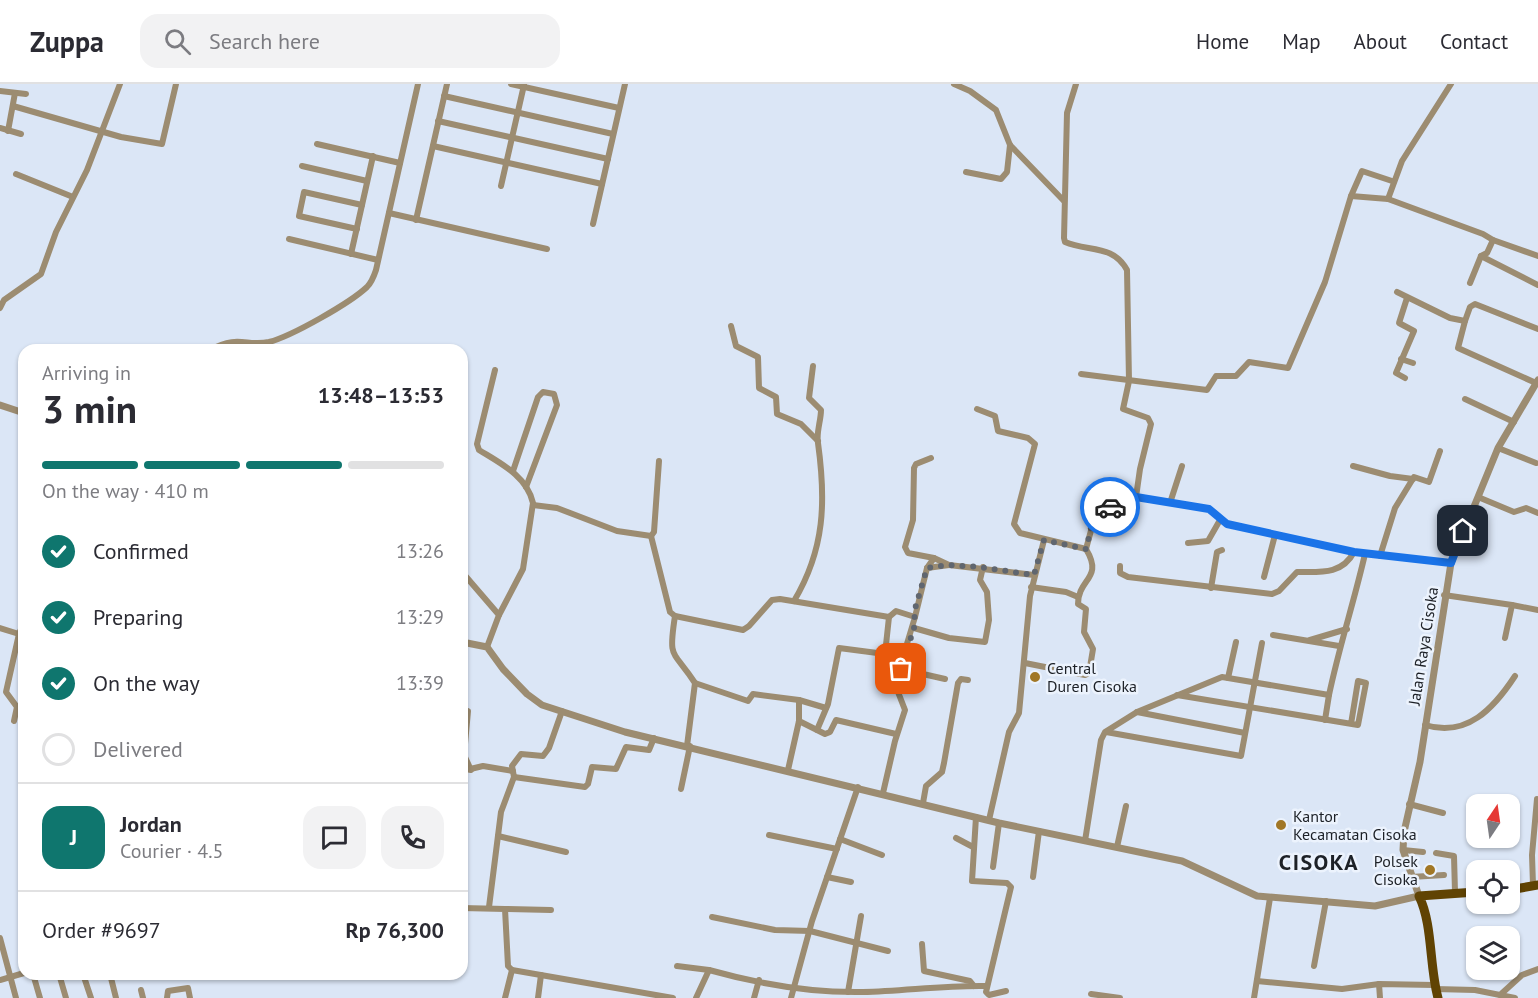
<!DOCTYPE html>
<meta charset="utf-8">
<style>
body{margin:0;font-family:"PT Sans",sans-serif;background:#f2f2f3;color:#2b2b33;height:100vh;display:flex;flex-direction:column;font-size:22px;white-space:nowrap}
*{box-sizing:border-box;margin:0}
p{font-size:20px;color:#7c7c81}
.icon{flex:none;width:33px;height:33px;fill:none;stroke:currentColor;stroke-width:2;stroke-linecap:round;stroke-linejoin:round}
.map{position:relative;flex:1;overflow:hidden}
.details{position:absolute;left:18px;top:260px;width:450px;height:636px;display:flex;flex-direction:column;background:#fff;border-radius:18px;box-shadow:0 2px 4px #0004}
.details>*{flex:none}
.needle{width:39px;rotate:13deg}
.controls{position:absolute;left:1466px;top:710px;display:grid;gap:12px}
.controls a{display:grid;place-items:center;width:54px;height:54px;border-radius:12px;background:#fff;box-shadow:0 2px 4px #0004;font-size:30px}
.pin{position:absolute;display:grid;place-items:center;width:51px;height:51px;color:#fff;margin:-26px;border-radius:12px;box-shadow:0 3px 9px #0006}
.courier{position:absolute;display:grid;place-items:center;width:60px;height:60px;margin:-30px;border:4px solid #1a73e8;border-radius:50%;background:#fff;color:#222;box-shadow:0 2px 8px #0007}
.headline em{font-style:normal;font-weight:700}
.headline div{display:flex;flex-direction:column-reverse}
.headline{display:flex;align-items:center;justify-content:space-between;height:102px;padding:0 24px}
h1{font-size:39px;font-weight:700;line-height:45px}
.bar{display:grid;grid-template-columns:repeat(4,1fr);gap:9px 6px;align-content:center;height:72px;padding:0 24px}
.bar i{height:8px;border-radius:4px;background:#e1e1e2}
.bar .active{background:#0f766e}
.bar p{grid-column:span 4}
.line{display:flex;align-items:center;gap:15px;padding:0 24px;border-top:2px solid #e1e1e2}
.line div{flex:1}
.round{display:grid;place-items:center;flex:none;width:63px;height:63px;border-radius:18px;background:#f2f2f3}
ol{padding:0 24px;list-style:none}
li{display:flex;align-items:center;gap:18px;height:66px}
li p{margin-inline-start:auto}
li .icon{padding:6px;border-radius:50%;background:#0f766e;color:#fff;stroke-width:4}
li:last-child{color:#7c7c81}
li i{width:33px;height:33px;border:3px solid #e1e1e2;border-radius:50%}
header{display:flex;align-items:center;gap:36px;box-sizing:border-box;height:84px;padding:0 30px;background:#fff;border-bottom:2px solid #e1e1e2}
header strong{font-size:28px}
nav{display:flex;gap:33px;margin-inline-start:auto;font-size:21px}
.search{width:420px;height:54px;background:#f2f2f3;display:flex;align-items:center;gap:15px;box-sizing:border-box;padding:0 21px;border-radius:18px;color:#7c7c81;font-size:22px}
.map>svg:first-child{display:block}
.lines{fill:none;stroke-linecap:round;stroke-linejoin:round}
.minor{stroke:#9c8c71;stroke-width:6}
.tertiary{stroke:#9c8c71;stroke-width:7}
.primary{stroke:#604303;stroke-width:9}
.done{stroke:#60666f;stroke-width:6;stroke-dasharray:0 10.8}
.route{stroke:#1a73e8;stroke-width:8}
.poi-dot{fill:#a17726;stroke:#ecf3fd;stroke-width:2}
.labels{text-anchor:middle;stroke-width:5;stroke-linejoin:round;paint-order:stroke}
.street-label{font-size:16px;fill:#1d2127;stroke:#ecf3fd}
.poi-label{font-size:16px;fill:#1d2127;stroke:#ecf3fd;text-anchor:start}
.district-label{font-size:22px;font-weight:bold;letter-spacing:1.5px;fill:#1d2127;stroke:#ecf3fd}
</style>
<header>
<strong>Zuppa</strong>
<div class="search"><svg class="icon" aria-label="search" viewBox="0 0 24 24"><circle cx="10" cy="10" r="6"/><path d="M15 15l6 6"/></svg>Search here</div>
<nav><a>Home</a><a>Map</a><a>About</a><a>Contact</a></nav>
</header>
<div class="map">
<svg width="1538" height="914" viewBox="0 0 1538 914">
<rect width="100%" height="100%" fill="#dbe6f6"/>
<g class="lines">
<g class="minor">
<polyline points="511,0 619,24"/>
<polyline points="954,0 970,7 996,26 1010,61 1064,117"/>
<path d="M1076,0L1067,29L1064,154L1065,158C1088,168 1113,160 1127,186L1129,297L1123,325L1148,334L1151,340L1140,385L1136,413L1209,425L1227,440L1354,468L1451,479"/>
<polyline points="0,7 26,10"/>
<polyline points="444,12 613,50"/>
<polyline points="13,22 121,53 162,60 176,0"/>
<polyline points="438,37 608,75"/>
<polyline points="0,44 21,50"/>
<polyline points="8,47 15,9"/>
<polyline points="317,60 400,79"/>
<polyline points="433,62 602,100"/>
<polyline points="302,82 367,97"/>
<polyline points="966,88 1001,95 1007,88 1010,61"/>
<polyline points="16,90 73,113"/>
<polyline points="501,102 524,1"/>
<polyline points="1351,112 1362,87 1392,97"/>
<polyline points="1388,115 1402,77 1451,0"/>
<polyline points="389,129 547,165"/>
<polyline points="416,136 447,0"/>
<polyline points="593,140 625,0"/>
<polyline points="357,145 299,132 304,108 362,121"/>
<polyline points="289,155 378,176"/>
<polyline points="1493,156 1538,172"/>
<polyline points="351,170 373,72"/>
<polyline points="1470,199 1481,172"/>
<polyline points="1397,208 1450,234 1465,237 1470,223 1475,220 1538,245"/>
<polyline points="0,224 4,216 41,190 56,148 87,86 120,0"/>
<polyline points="1465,237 1458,264 1536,299"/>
<polyline points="731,242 736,262 758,273 759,304 776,313 777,330 801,340 818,357"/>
<path d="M210,266C239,250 246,263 269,258C292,252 350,219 367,203C372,198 374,192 376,186L418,0"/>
<polyline points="1401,275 1413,279"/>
<path d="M495,286L477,360L479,366C500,379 527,392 533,419L523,485L499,531"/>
<polyline points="1081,290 1207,306 1216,292 1236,292 1249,278 1288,284 1325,198 1351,112 1388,115 1483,150 1493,156 1487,169 1481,172 1538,201"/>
<polyline points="1405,294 1396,289 1414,247 1399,239 1407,214"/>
<polyline points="1465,315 1514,338"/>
<polyline points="977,325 995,332 998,347 1028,354 1035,360 1014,440 1020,449 1086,465 1096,428 1102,424 1130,421 1136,413"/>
<polyline points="1498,364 1536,379"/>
<polyline points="1353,382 1390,392 1413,395"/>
<polyline points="513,387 538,313 543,308 554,310 557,321 526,403"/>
<polyline points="1478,413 1514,428 1526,424 1538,429"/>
<polyline points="1170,419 1182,382"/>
<polyline points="533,421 557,424 617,447 651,452 670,528 675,532 743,546 749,542 772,516 780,515 889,533 896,527 915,533 927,484 934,474 908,469 905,463 913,436 914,384 916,380 931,374"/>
<polyline points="651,452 654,448 659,377"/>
<polyline points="1188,459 1208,457 1220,436"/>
<polyline points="1380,472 1395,424 1414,393 1429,398 1440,367"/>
<polyline points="934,474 949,481 1034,491"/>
<path d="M1120,482V489L1128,493L1272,510L1279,507L1297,488C1320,488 1342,491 1354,468"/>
<polyline points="927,484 949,481"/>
<polyline points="462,488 499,531 487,563"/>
<polyline points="1264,493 1275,451"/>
<polyline points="1031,503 1066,508 1078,513"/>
<polyline points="1211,504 1217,468 1222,466"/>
<polyline points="1444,511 1512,521 1505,554"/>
<path d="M794,517C825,465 826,417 818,359C816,348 821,337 821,326L809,314L813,282"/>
<polyline points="1512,521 1538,526"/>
<path d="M675,532C668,577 673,565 695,599L687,662"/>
<polyline points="0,544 19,550 24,538"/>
<polyline points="914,544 949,554 985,558 989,536 987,508 980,496 983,483"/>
<polyline points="1273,551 1339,562"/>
<polyline points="1310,556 1347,545"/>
<polyline points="885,570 903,573 915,533"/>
<path d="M1025,579L1085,591L1089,589L1093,565L1084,548L1086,525L1078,520C1078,494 1104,495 1086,465"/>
<polyline points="901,585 945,595"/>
<polyline points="1228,594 1236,558"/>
<polyline points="695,599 748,617 753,610 799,616 799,637 788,686"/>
<polyline points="1177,611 1358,641 1366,599 1358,597 1351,640"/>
<polyline points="799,616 826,624"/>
<polyline points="462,625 468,627 464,671 471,686"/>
<polyline points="1137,628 1245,649"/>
<polyline points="1325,636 1329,611"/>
<polyline points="14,637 17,623 6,608 19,550"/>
<polyline points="799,637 825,650 830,648 836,636 896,650"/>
<path d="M1425,641C1467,654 1494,624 1515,592"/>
<polyline points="817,646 828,620 839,564 885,570 889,533"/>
<polyline points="1106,648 1241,672 1262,559"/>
<polyline points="462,687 483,682 513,687"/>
<polyline points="514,693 585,703 588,700 592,683 616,685 626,663 649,666 654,654"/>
<polyline points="681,705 690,662"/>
<polyline points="883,709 895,657 905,626 898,608 903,573"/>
<polyline points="923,719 926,702 942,688 944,679 958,599 961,595 968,596"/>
<polyline points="1409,720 1443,729"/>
<polyline points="976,733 972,797 1007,799 1011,803 986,908 989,911 1006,907"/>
<polyline points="989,736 1009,648 1019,629 1030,512 1044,456"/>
<polyline points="769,751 837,765"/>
<polyline points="498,752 566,768"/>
<polyline points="956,754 973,763"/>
<polyline points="840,755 882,771"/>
<path d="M1085,757L1101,656L1105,648L1137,628L1222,593L1329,611C1339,563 1354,518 1365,470"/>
<polyline points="1117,763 1126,722"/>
<polyline points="1403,766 1423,768"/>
<polyline points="1436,769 1454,772 1455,808"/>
<polyline points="993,783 999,739"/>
<polyline points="827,793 851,798"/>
<polyline points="1033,793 1039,747"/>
<polyline points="1411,793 1444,791"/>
<polyline points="1533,801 1532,771 1537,715"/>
<polyline points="489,823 501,728 514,693 512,682 521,670 543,672 549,664 562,627"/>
<polyline points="462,824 505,825 508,882 512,886 505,914"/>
<polyline points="505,825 551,826"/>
<polyline points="712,833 775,846 810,847 888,867"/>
<polyline points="22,849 24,856"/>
<polyline points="0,854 16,914"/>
<polyline points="922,860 924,887 970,897 974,902"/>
<polyline points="677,882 709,886"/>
<polyline points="1314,882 1326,817"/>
<polyline points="512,886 673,914"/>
<polyline points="33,890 40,914"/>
<polyline points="59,890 66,914"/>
<polyline points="83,890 91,914"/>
<polyline points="110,890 116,914"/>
<polyline points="0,896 24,889"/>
<polyline points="1257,897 1342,905 1379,900 1434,901"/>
<polyline points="1379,900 1380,914"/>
<polyline points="1435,905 1475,906 1500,911 1522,891 1538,885"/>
<polyline points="141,906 143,914"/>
<polyline points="848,908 861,832"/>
<polyline points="1091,910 1120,914"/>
<polyline points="1500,911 1515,914"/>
<polyline points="167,914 168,907 188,904 190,914"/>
<polyline points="538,914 541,891"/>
<path d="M696,914L709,886C759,900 811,909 863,908C905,907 946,901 987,902"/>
<polyline points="754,914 759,896"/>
<polyline points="791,914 812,837 858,703"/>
<polyline points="1254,914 1270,814"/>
</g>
<g class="tertiary">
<polyline points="0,321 24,329"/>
<polyline points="462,558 487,563 503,585 527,610 542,621 625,648 999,739 1182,777 1257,812 1375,822 1419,812 1403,766 1404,748 1420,678 1451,479 1498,364 1538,296"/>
</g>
<g class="primary">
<polyline points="1509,806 1538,801"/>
<path d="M1438,914C1429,881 1433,841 1419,812L1476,808"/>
</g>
</g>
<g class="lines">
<path class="done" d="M901,585L914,544L915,525L927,484L949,481L979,483L1034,491L1044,456L1086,465C1091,450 1090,424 1110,423"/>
<polyline class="route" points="1110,423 1130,421 1136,413 1209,425 1227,440 1354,468 1451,479 1463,447"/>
</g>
<g class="poi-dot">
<circle cx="1035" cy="593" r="6"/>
<circle cx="1281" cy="741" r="6"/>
<circle cx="1430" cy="786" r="6"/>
</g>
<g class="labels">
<g class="street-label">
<text transform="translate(1423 562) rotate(-81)" y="6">Jalan Raya Cisoka</text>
</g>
<g class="poi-label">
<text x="1047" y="590">Central<tspan x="1047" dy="18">Duren Cisoka</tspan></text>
<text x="1293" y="738">Kantor<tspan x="1293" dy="18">Kecamatan Cisoka</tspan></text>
<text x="1418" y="783" text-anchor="end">Polsek<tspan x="1418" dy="18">Cisoka</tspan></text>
</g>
<g class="district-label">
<text x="1319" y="786">CISOKA</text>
</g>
</g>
</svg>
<div class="controls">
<a><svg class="needle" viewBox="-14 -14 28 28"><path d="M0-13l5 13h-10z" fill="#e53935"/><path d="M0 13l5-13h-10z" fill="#7c7c81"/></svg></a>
<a><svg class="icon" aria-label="locate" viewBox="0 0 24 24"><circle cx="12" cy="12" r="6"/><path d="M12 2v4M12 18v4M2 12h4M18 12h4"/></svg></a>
<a><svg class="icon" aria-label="layers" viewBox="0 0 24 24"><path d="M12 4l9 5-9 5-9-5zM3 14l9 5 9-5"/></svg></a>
</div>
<div class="pin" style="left:901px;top:585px;background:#ea580c"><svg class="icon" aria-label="bag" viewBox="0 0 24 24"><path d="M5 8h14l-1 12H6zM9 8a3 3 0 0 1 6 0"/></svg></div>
<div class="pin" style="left:1463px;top:447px;background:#1f2937"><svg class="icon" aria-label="home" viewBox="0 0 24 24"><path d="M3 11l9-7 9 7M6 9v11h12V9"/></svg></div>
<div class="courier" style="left:1110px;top:423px"><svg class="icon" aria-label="car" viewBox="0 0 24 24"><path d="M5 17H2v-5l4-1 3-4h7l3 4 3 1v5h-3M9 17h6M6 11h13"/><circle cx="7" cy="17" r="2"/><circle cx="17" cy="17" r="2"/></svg></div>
<section class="details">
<div class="headline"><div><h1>3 min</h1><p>Arriving in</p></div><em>13:48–13:53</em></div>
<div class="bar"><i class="active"></i><i class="active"></i><i class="active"></i><i></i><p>On the way · 410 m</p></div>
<ol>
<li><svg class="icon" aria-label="check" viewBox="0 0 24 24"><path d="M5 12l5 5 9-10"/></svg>Confirmed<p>13:26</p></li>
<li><svg class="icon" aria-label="check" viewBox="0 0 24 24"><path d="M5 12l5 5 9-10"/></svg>Preparing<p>13:29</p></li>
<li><svg class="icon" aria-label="check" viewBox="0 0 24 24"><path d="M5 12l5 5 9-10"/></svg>On the way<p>13:39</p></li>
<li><i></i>Delivered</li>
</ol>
<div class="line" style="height:108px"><b class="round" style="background:#0f766e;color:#fff">J</b><div><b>Jordan</b><p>Courier · 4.5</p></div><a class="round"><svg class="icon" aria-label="chat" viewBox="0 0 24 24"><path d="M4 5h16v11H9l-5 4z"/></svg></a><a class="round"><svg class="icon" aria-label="phone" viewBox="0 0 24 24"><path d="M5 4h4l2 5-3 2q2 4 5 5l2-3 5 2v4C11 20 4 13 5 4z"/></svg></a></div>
<div class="line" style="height:78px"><div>Order #9697</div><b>Rp 76,300</b></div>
</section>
</div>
